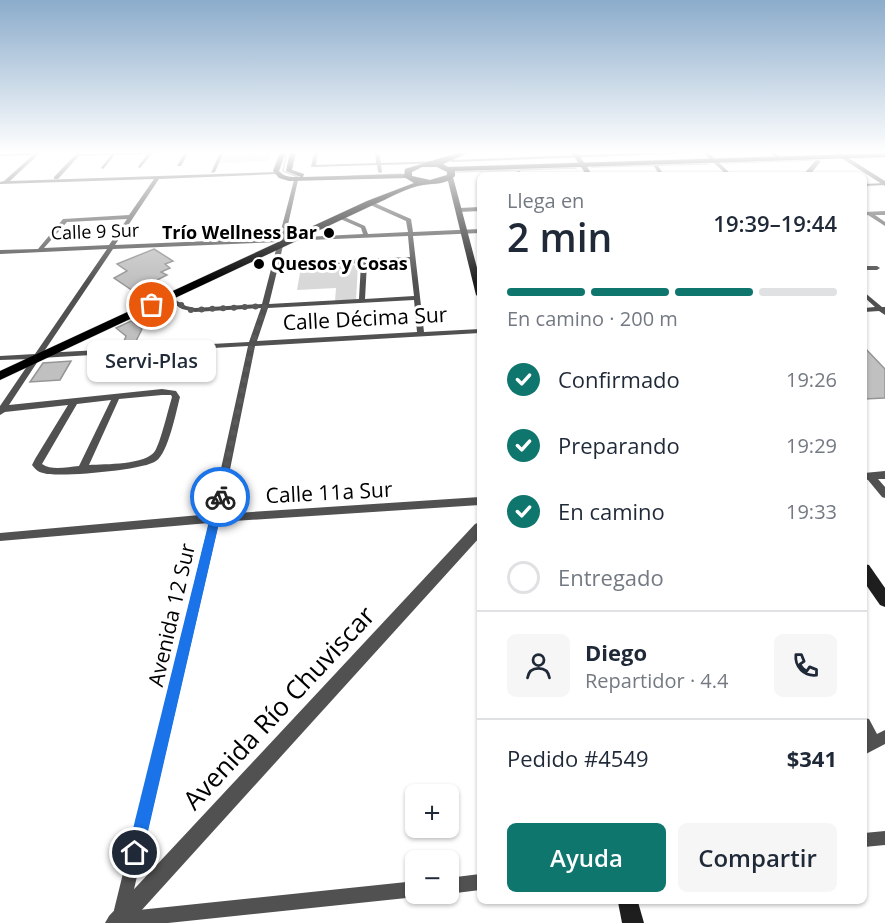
<!DOCTYPE html>
<html lang="es">
<meta charset="utf-8">
<style>
body{margin:0;font-family:"Open Sans",sans-serif;background:#f6f6f7;color:#1f2937;height:100vh;display:flex;flex-direction:column;font-size:22px;white-space:nowrap}
*{box-sizing:border-box;margin:0}
p{font-size:20px;color:#747a83}
.icon{flex:none;width:33px;height:33px;fill:none;stroke:currentColor;stroke-width:2;stroke-linecap:round;stroke-linejoin:round}
.map{position:relative;flex:1;overflow:hidden}
.panel{position:absolute;left:477px;top:172px;width:390px;height:732px;display:flex;flex-direction:column;background:#fff;border-radius:9px;box-shadow:0 2px 4px #0004}
.panel>*{flex:none}
.controls{position:absolute;left:405px;top:784px;display:grid;gap:12px}
.controls a{display:grid;place-items:center;width:54px;height:54px;border-radius:9px;background:#fff;box-shadow:0 2px 4px #0004;font-size:30px}
.pin{position:absolute;display:grid;place-items:center;width:51px;height:51px;color:#fff;margin:-26px;border:3px solid #fff;border-radius:50%;box-shadow:0 2px 6px #0007}
.courier{position:absolute;display:grid;place-items:center;width:60px;height:60px;margin:-30px;border:4px solid #1a73e8;border-radius:50%;background:#fff;color:#222;box-shadow:0 2px 8px #0007}
.bubble{position:absolute;height:42px;border-radius:9px;background:#fff;box-shadow:0 2px 4px #0004;font-size:20px;font-weight:600;line-height:42px;text-align:center}
.head em{font-style:normal;font-weight:600}
.head div{display:flex;flex-direction:column-reverse}
.head{display:flex;align-items:center;justify-content:space-between;height:102px;padding:0 30px}
h1{font-size:39px;font-weight:600;line-height:45px}
.bar{display:grid;grid-template-columns:repeat(4,1fr);gap:9px 6px;align-content:center;height:72px;padding:0 30px}
.bar i{height:8px;border-radius:4px;background:#e0e1e3}
.bar .selected{background:#0f766e}
.bar p{grid-column:span 4}
.line{display:flex;align-items:center;gap:15px;padding:0 30px;border-top:2px solid #e0e1e3}
.line div{flex:1}
.round{display:grid;place-items:center;flex:none;width:63px;height:63px;border-radius:9px;background:#f6f6f7}
ol{padding:0 30px;list-style:none}
li{display:flex;align-items:center;gap:18px;height:66px}
li p{margin-inline-start:auto}
li .icon{padding:6px;border-radius:50%;background:#0f766e;color:#fff;stroke-width:4}
li:last-child{color:#747a83}
li i{width:33px;height:33px;border:3px solid #e0e1e3;border-radius:50%}
.cta{display:flex;gap:12px;margin-top:auto;padding:12px 30px}
.cta a{flex:1;height:69px;border-radius:9px;background:#0f766e;color:#fff;font-size:24px;font-weight:600;line-height:69px;text-align:center}
.cta a+a{background:#f6f6f7;color:#1f2937}
.map>svg:first-child{display:block}
.green{fill:#d8d8d8}
.lines{fill:none;stroke-linecap:round;stroke-linejoin:round}
.stream{stroke:#9f9f9f;stroke-width:1.5}
.building{fill:#c0c0c0;stroke:#959595;stroke-width:1.5}
.primary-casing{stroke:#dbdbdb;stroke-width:1}
.minor{fill:#515151;fill-rule:evenodd}
.tertiary{fill:#515151;fill-rule:evenodd}
.secondary{fill:#1e1e1e;fill-rule:evenodd}
.primary{fill:#000;fill-rule:evenodd}
.route{fill:#1a73e8}
.done{stroke:#595959;stroke-width:6;stroke-dasharray:0 10.8}
.poi-dot{fill:#000;stroke:#fff;stroke-width:2}
.labels{text-anchor:middle;stroke-width:6;stroke-linejoin:round;paint-order:stroke}
.far-street-label{font-size:18px;fill:#000;stroke:#fff}
.far-poi-label{font-size:18px;font-weight:bold;fill:#000;stroke:#fff;text-anchor:end}
.street-label{font-size:21px;fill:#000;stroke:#fff}
.near-street-label{font-size:26px;fill:#000;stroke:#fff}
</style>
<div class="map">
<svg width="885" height="923" viewBox="0 0 885 923">
<rect width="100%" height="100%" fill="#fff"/>
<g class="green">
<polygon points="225,152 271,152 268,161 220,163"/>
<polygon points="358,265 356,300 335,301 336,288 297,290 301,267"/>
</g>
<g class="lines">
<g class="stream">
<polyline points="287,152 283,171 298,177"/>
<polyline points="854,158 885,157"/>
<polyline points="724,163 813,160"/>
<polyline points="592,167 708,164"/>
<polyline points="456,172 576,168"/>
<polyline points="352,176 401,174"/>
</g>
</g>
<g class="building">
<polygon points="154,249 173,261 165,264 170,268 161,272 167,275 153,282 159,285 139,295 114,278 127,271 117,264"/>
<polygon points="131,321 142,329 135,343 123,344 126,336 116,328"/>
<polygon points="864,347 885,369 885,398 864,399"/>
<polygon points="71,361 60,380 30,382 43,363"/>
</g>
<g class="lines">
<g class="primary-casing">
<path id="primary" d="M461,152H471L443,164L448,167L885,153V157L455,171V176C445,185 435,183 423,185C407,187 388,199 373,205L0,380V371L367,201L414,183L404,177L405,169ZM422,167H437L447,172V175L430,180L412,176V172Z"/>
</g>
<g class="minor">
<path d="M41,152L10,181L277,172L279,173L277,174L159,179L115,245L279,238L294,180L296,179L298,180L285,238L363,234L361,228L338,218V216L340,215L365,226L368,234L408,232L406,221L368,204L367,203L370,201L411,219L413,232L480,229V233L413,236L424,332L480,329V333L255,346L221,514L480,497V505L219,522L129,911L416,881V894H421L416,897L168,923H115L114,920L116,915L114,910L209,523L0,541V533L211,514L248,346L40,358L9,405L162,389L176,391L180,397C176,412 168,453 156,461C145,470 57,478 43,473C38,472 35,469 32,465L35,459L68,405L5,412L0,415V406L32,359L0,360V356L35,354L107,249L0,254V250L38,249L63,219L129,215L154,179L0,184V182L4,181L33,155L1,156L0,154ZM127,219L109,245L44,248L67,222ZM408,236L410,257L279,263L284,241ZM278,242L262,304L195,308L186,306L170,297L165,298L182,309L195,312L261,308L249,342L43,353L113,249ZM410,261L414,296L365,299L367,263ZM361,263L359,299L269,304L278,267ZM414,300L417,332L257,341L268,308ZM162,395H171L172,397C168,410 161,441 155,451C146,465 105,464 89,465L119,399ZM111,400L79,466C67,467 52,471 42,464L77,404Z"/>
<polygon points="78,152 83,152 82,154 169,152 152,154 140,168 138,167 147,154 115,155 103,169 101,168 111,155 79,156 58,179 54,179 54,177"/>
<polygon points="185,152 189,152 181,166 177,166"/>
<polygon points="220,152 224,152 215,172 211,173"/>
<polygon points="314,152 318,152 316,165 376,163 375,152 379,152 381,163 444,161 446,162 444,163 381,165 382,172 380,173 378,172 377,165 311,167"/>
<polygon points="657,152 708,152 733,176 728,176 703,153 452,162 450,161 452,160"/>
<polygon points="769,152 774,152 782,159 778,160"/>
<polygon points="654,166 658,166 665,176 660,176"/>
<polygon points="518,171 520,171 522,176 517,176 516,172"/>
<polygon points="885,183 885,185 864,186 864,184"/>
<polygon points="480,207 480,211 459,212 456,210 459,208"/>
<polygon points="885,211 885,215 875,215 885,222 885,226 868,215 864,216 864,212"/>
<polygon points="864,266 877,266 880,268 877,270 864,270"/>
<polygon points="864,292 882,307 885,307 885,315 879,311 864,312 864,308 875,307 864,297"/>
<polygon points="885,471 885,479 878,479 885,487 885,498 882,497 868,480 864,479 864,473"/>
<polygon points="864,718 869,719 877,734 885,730 885,744 864,755 864,741 866,740 864,737"/>
<polygon points="885,831 885,845 864,847 864,833"/>
<polygon points="480,874 480,890 448,894 448,878"/>
</g>
<g class="tertiary">
<polygon points="832,152 839,152 885,181 885,186"/>
<polygon points="816,160 821,161 809,176 802,176"/>
<polygon points="480,522 480,537 130,923 105,923 109,916 475,524"/>
</g>
<g class="secondary">
<path d="M280,152H286L279,171C285,178 292,177 301,177L286,171L290,152H296L292,170L304,174L303,177L407,174L410,176L407,178L289,181L279,178L273,171Z"/>
<polygon points="571,152 577,152 593,176 587,176"/>
<polygon points="450,175 453,177 480,279 480,298 476,295 447,177"/>
<polygon points="864,564 869,565 885,588 885,607 880,605 864,582"/>
<polygon points="618,902 638,902 644,923 622,923"/>
</g>
<use href="#primary" class="primary"/>
</g>
<linearGradient id="sky" x2="0" y2="1"><stop stop-color="#8baccb"/><stop offset="0.54" stop-color="#fff"/><stop offset="1" stop-color="#fff" stop-opacity="0"/></linearGradient>
<rect width="885" height="282" fill="url(#sky)"/>
<polygon class="route" points="220,493 225,497 143,853 141,859 135,861 129,859 127,853 215,497"/>
<g class="lines">
<polyline class="done" points="152,305 168,298 191,310 265,306 252,344 220,497"/>
</g>
<g class="poi-dot">
<circle cx="329" cy="233" r="6"/>
<circle cx="259" cy="264" r="6"/>
</g>
<g class="labels">
<g class="far-street-label">
<text transform="translate(95 232) rotate(-2)" y="6">Calle 9 Sur</text>
</g>
<g class="far-poi-label">
<text x="317" y="239">Trío Wellness Bar</text>
<text x="271" y="270" text-anchor="start">Quesos y Cosas</text>
</g>
<g class="street-label">
<text transform="translate(365 319) rotate(-3)" y="7">Calle Décima Sur</text>
<text transform="translate(329 493) rotate(-3)" y="7">Calle 11a Sur</text>
<text transform="translate(172 615) rotate(-77)" y="7">Avenida 12 Sur</text>
</g>
<g class="near-street-label">
<text transform="translate(279 708) rotate(-47)" y="9">Avenida Río Chuviscar</text>
</g>
</g>
</svg>
<div class="controls">
<a>+</a>
<a>−</a>
</div>
<div class="pin" style="left:152px;top:305px;background:#ea580c"><svg class="icon" aria-label="bag" viewBox="0 0 24 24"><path d="M5 8h14l-1 12H6zM9 8a3 3 0 0 1 6 0"/></svg></div>
<div class="pin" style="left:135px;top:853px;background:#1f2937"><svg class="icon" aria-label="home" viewBox="0 0 24 24"><path d="M3 11l9-7 9 7M6 9v11h12V9"/></svg></div>
<div class="courier" style="left:220px;top:497px"><svg class="icon" aria-label="bike" viewBox="0 0 24 24"><circle cx="6" cy="16" r="4"/><circle cx="18" cy="16" r="4"/><path d="M6 16l4-8h5l3 8M10 8l3 8H6M13 5h3"/></svg></div>
<div class="bubble" style="left:87px;top:340px;width:129px">Servi-Plas</div>
<section class="panel">
<div class="head"><div><h1>2 min</h1><p>Llega en</p></div><em>19:39–19:44</em></div>
<div class="bar"><i class="selected"></i><i class="selected"></i><i class="selected"></i><i></i><p>En camino · 200 m</p></div>
<ol>
<li><svg class="icon" aria-label="check" viewBox="0 0 24 24"><path d="M5 12l5 5 9-10"/></svg>Confirmado<p>19:26</p></li>
<li><svg class="icon" aria-label="check" viewBox="0 0 24 24"><path d="M5 12l5 5 9-10"/></svg>Preparando<p>19:29</p></li>
<li><svg class="icon" aria-label="check" viewBox="0 0 24 24"><path d="M5 12l5 5 9-10"/></svg>En camino<p>19:33</p></li>
<li><i></i>Entregado</li>
</ol>
<div class="line" style="height:108px"><a class="round"><svg class="icon" aria-label="person" viewBox="0 0 24 24"><circle cx="12" cy="8" r="4"/><path d="M4 21q1-7 8-7t8 7"/></svg></a><div><b>Diego</b><p>Repartidor · 4.4</p></div><a class="round"><svg class="icon" aria-label="phone" viewBox="0 0 24 24"><path d="M5 4h4l2 5-3 2q2 4 5 5l2-3 5 2v4C11 20 4 13 5 4z"/></svg></a></div>
<div class="line" style="height:78px"><div>Pedido #4549</div><b>$341</b></div>
<div class="cta"><a>Ayuda</a><a>Compartir</a></div>
</section>
</div>
